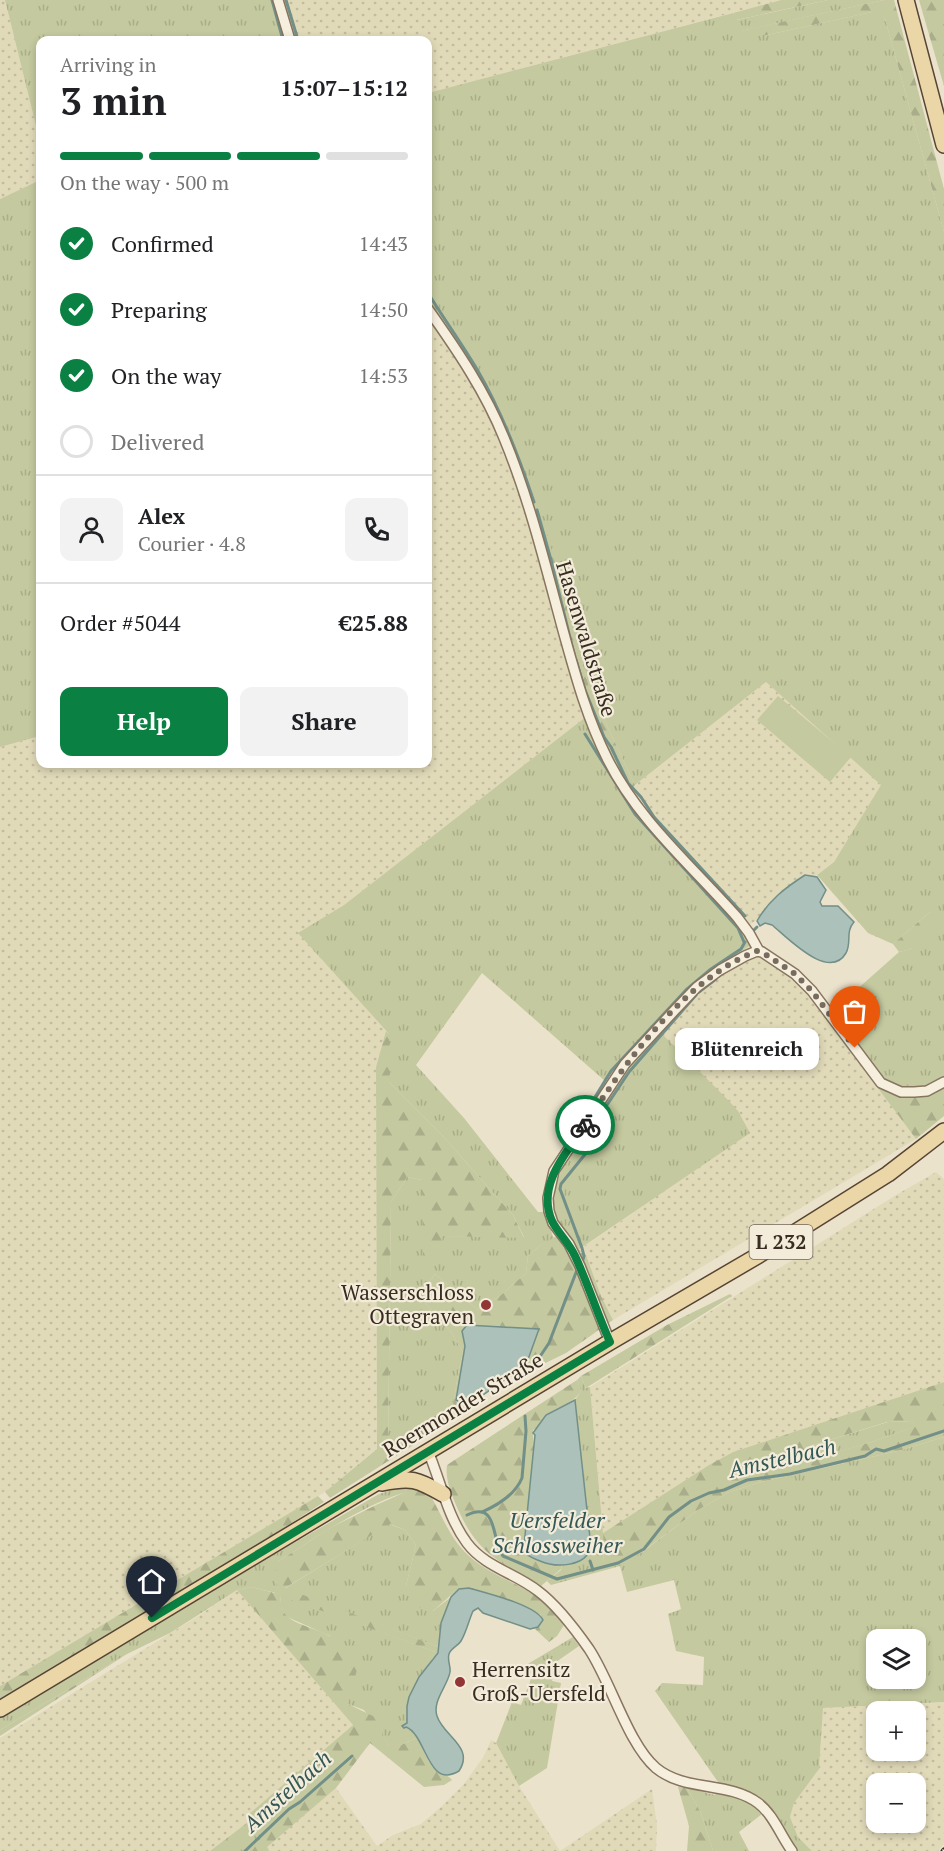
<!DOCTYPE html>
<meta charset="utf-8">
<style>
body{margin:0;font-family:"PT Serif",serif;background:#f2f2f2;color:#202124;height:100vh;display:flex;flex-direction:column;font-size:22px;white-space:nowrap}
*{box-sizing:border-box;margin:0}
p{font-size:20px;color:#757577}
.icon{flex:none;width:33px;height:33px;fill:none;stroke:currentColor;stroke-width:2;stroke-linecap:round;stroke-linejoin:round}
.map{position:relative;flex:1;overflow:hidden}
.drawer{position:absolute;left:36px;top:36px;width:396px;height:732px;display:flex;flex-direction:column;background:#fff;border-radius:12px;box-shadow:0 3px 9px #0003}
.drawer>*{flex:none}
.buttons{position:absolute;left:866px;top:1629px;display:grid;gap:12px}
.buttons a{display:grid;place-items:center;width:60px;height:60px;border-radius:12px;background:#fff;box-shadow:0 3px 9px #0003;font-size:30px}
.pin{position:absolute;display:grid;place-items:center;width:51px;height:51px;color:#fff;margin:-62px -26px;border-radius:50% 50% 50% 0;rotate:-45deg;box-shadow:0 0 6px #0007}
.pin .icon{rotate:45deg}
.courier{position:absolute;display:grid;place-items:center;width:60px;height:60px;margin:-30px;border:4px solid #0b8043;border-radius:50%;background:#fff;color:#222;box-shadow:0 2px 8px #0007}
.bubble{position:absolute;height:42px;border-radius:12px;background:#fff;box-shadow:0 3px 9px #0003;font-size:20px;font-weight:700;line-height:42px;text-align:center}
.overview em{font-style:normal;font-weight:700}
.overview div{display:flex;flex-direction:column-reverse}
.overview{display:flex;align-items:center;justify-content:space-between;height:102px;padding:0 24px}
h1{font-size:39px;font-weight:700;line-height:45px}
.bar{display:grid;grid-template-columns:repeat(4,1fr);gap:9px 6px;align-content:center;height:72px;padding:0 24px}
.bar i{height:8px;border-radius:4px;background:#e0e0e0}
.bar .selected{background:#0b8043}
.bar p{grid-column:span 4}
.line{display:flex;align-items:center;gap:15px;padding:0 24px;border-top:2px solid #e0e0e0}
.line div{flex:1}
.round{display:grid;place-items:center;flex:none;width:63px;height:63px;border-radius:12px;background:#f2f2f2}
ol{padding:0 24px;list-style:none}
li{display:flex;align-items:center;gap:18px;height:66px}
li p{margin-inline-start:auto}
li .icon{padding:6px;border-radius:50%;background:#0b8043;color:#fff;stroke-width:4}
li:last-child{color:#757577}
li i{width:33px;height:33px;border:3px solid #e0e0e0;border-radius:50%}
.button{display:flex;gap:12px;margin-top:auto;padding:12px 24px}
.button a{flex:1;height:69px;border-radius:12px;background:#0b8043;color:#fff;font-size:24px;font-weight:700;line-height:69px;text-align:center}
.button a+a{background:#f2f2f2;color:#202124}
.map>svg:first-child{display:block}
.farmland{fill:url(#farmland-dots);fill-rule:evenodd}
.grass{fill:url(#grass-tufts);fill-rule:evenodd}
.forest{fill:url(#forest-firs);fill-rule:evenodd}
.pitch{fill:#c4c99f}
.water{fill:#abc1ba;stroke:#728f88;stroke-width:1.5}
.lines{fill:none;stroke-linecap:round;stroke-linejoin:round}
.stream{stroke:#728f88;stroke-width:3}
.street-casing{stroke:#877560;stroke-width:12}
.primary-casing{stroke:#564434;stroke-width:18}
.street{stroke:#f7efde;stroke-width:9}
.primary{stroke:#ead6a7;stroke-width:15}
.rail-casing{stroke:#392d22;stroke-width:5}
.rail{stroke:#f3ecda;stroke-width:3;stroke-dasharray:9;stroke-linecap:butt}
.done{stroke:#776c5d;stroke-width:6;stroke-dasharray:0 10.8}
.route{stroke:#0b8043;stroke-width:8}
.poi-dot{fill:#913535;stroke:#f3ecda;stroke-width:2}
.labels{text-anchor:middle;stroke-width:4.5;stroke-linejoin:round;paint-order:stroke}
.shield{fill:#f3ecda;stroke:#716659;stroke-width:1.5}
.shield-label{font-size:20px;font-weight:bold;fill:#392d22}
.street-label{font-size:21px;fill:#392d22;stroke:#f3ecda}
.poi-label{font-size:21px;fill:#392d22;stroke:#f3ecda;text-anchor:end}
.water-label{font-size:22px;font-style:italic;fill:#335755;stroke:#f3ecda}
</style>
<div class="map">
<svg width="944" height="1851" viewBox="0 0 944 1851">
<defs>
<pattern id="farmland-dots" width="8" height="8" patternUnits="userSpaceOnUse" patternTransform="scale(1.5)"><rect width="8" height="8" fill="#e1dab9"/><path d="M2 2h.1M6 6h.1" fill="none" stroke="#c2bb9f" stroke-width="1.8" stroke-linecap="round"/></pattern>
<pattern id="grass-tufts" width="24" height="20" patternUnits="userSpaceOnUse" patternTransform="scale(1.5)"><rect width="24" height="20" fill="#c4c99f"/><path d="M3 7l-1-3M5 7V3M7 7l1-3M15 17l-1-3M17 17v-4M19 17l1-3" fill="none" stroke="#a9ad89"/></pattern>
<pattern id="forest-firs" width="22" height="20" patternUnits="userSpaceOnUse" patternTransform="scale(1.5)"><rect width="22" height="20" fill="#c4c99f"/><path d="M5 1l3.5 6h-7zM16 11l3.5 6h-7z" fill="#a9ad89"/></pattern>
</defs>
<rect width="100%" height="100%" fill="#ebe2cb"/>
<g class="farmland">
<polygon points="0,0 5,0 40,142 40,180 0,199"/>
<polygon points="287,0 781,0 428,93 428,40 299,40"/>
<polygon points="428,309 489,408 520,483 587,716 344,905 299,933 386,1031 376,1067 377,1449 325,1492 0,1686 0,747 40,736 40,764 428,764"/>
<polygon points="766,682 882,785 834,862 747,927 634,800 629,790"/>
<polygon points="756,941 828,1015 879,1085 878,1088 916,1139 613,1320 601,1296 586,1255 577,1251 633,1213 597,1155 643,1068 654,1027 695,982"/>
<polygon points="936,1172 944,1179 944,1382 733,1452 709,1465 603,1533 590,1387 896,1195"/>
<polygon points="237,1590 353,1725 250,1814 252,1819 210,1851 0,1851 0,1738 195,1618"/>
<path d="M944,1702V1844L938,1851H812L798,1837L790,1817L794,1803L819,1769L823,1708ZM876,1712H915V1750H876ZM876,1784H915V1822H876Z"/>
<polygon points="491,1740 496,1743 519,1786 560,1851 652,1789 657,1825 656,1851 269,1851 266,1847 336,1788 377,1846 393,1835 421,1824 442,1806 464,1784 484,1756"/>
</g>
<g class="grass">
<polygon points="5,0 287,0 299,40 40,40 40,142"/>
<polygon points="828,0 884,0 741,31 767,35 872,12 881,12 885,19 944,232 944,1086 928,1094 879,1085 828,1015 899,952 911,949 931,911 893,944 868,933 817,875 834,862 881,785 766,682 635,785 589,687 570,620 533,527 489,408 428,309 428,93 733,13 737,20"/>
<polygon points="40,180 40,736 0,747 0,199"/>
<polygon points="587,716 634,801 755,942 695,982 605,1081 482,973 416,1065 464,1118 538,1212 544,1212 554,1239 538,1247 528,1256 526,1273 501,1295 478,1310 435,1274 419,1296 451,1332 463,1352 458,1374 453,1407 388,1447 391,1202 407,1177 422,1180 442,1236 524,1237 513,1215 441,1134 389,1082 389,1034 298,933 344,905"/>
<path d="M659,1031L729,1101L738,1111L750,1133L578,1250C569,1238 558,1226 555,1211C545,1162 629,1069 659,1031Z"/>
<path d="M581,1376L586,1388L590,1387L603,1533L604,1564L641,1553L698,1510L729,1492L761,1482L902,1450L944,1437V1702L823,1708L819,1769L794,1803L790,1817L798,1837L812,1851H786L762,1814L739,1832L749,1851H713L701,1813L687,1788L715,1795L718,1782L655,1691L662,1683L703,1685L704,1657L676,1651L668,1614L681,1609L674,1580L627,1592L620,1566L551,1585L547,1581L561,1570L562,1565L583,1560L591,1547L575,1400L581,1391L577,1380ZM876,1640H915V1678H876Z"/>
<path d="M912,1421L918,1426C883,1437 837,1458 800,1454L810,1446L888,1422Z"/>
<path d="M406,1485L422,1489C379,1494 316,1537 279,1561L278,1586L276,1593L251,1587L237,1590L170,1633L127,1654L0,1730V1718L280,1551L379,1494Z"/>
<polygon points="389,1524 405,1530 416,1545 406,1586 433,1611 451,1597 441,1623 439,1647 284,1589"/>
<polygon points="281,1595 438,1653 432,1659 407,1723 403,1726 411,1729 418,1737 401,1745 389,1745 364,1710 348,1704 330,1636 285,1616 280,1605"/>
<polygon points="573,1637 579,1646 556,1662 552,1681 561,1683 547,1768 519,1786 496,1743 512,1702 521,1705 532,1676 521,1668"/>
<polygon points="252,1819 269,1851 210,1851"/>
</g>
<g class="forest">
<polygon points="781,0 828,0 736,20 733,13"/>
<polygon points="884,0 894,0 944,189 944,232 885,19 881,13 872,12 767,35 745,35 740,31"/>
<polygon points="919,0 944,0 944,86"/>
<polygon points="533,527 547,533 589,687 635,785 628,792 587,716"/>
<polygon points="931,911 938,919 911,949 899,952 893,944"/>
<polygon points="386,1031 389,1034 389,1082 441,1134 513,1215 524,1238 442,1236 445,1256 423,1258 422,1180 407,1177 391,1202 388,1447 453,1406 458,1374 463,1352 451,1332 419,1296 435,1274 478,1310 501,1295 526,1273 528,1256 538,1247 563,1232 577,1251 586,1255 601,1296 613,1320 566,1353 531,1370 526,1365 539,1329 467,1325 462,1331 465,1346 456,1400 467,1406 456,1418 330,1498 325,1492 377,1449 376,1067"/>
<polygon points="879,1085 928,1094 944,1086 944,1116 916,1139 877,1087"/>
<polygon points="730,1294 732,1296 586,1388 581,1376 667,1325"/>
<path d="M577,1380L581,1391C571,1406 558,1405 546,1416C541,1421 540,1427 533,1430L534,1459L522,1553L552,1565H562L561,1569L541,1586C497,1560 477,1554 456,1505C451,1492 445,1479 447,1465Z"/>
<path d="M944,1382V1437L902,1450L761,1482L729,1492L698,1510L627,1563L604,1564L603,1533L709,1465L733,1452ZM912,1421L917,1426C887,1436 832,1459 801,1454L810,1446L887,1422Z"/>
<path d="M422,1489L429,1493C441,1513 450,1539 468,1555C496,1582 546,1589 564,1625L557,1636L549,1642L535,1629L538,1627L541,1615C529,1608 470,1583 459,1589C456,1590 438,1607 433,1611L415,1606L406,1586L416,1545L405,1530L390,1524L285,1588L439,1647L438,1653L281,1596C276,1625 312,1624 331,1637C341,1644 350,1654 359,1662L348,1704L381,1720L383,1736L389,1745H401L418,1737C423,1748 428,1766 439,1772C444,1775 448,1775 452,1780L444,1785L424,1787L370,1743L336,1788L267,1847L269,1851H247L262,1838L249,1814L353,1725L237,1590L251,1587L275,1593L278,1586L273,1579L279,1561L330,1528L376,1505L410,1490Z"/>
<polygon points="318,1496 324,1502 259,1544 0,1699 0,1686"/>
<polygon points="127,1654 0,1736 0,1730"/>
<polygon points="678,1787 687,1788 701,1813 713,1851 687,1851 689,1826"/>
</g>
<polygon class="pitch" points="778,696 851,757 830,782 757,720"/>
<g class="water">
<path d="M805,875L817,877L826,890L820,902L822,906H838L854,922C845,932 852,942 846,953C829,982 787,937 772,925L765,923L760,926L757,921C769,900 785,888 805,875Z"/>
<polygon points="467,1325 539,1329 526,1365 467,1406 456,1400 465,1346 462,1331"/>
<path d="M575,1400L591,1547C586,1567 556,1568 540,1561C533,1559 528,1555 522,1552L521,1549L524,1545L535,1435L533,1433L546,1415Z"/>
<path d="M469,1588C486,1593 536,1605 543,1620L538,1627L530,1629L483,1613L478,1608L473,1611C469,1620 466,1633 461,1641C458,1646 451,1648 449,1654C447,1660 451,1667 450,1672C448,1685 432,1701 437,1716C443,1736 475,1747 459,1771C427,1790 427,1735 406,1727L404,1728L402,1726L407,1723V1706L409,1697L419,1677L438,1653L441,1623L451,1597L459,1589Z"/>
</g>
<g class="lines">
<g class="stream">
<polyline points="272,0 283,40"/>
<polyline points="286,0 298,40"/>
<path d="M428,293C444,319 462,344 478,371C502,412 519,457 534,502"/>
<polyline points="537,510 551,560 574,654"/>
<polyline points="576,660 585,690 604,737 611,747 628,783 641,797 654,817 745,916"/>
<polyline points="585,734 635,814 738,928 744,942"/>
<polyline points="754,930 757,927"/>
<polyline points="699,992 716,979"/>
<polyline points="599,1117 629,1072 696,995"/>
<polyline points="573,1133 611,1071 686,990 711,969 741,949 745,942"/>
<polyline points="580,1141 589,1149"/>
<polyline points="582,1263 584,1256 582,1248 560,1189 561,1184 591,1147 590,1132 596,1124"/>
<polyline points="531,1370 549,1343 577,1270"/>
<path d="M482,1512C498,1505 515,1495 522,1478L526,1431L525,1416"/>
<path d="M467,1515C499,1500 491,1541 503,1556L557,1579L618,1563L644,1549L669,1517L691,1501L709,1493L724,1490L747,1480L790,1474L865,1456L876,1449L884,1451L944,1431"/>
<polyline points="590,1561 593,1570"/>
<polyline points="245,1851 289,1809 300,1802 352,1756"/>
</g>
<g class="street-casing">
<g id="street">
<polyline points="278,0 290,40"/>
<path d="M428,309C457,350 485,391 504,438C530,501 546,568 564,634C576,677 587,718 607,758C637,819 692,866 737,917L749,933L759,951"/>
<polyline points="610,1342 580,1266 569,1244 553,1223 549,1211 548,1198 554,1171 625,1064 674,1011 697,987 720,970 745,956 757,951 762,952 795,974 812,991 881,1083 901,1092 914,1092 927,1091 944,1082"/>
<path d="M428,1451C441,1482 447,1516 467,1543C485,1567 515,1573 538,1591C558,1606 575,1629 589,1649C611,1682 628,1744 656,1768C685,1792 728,1781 758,1803C773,1814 781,1836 792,1851"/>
</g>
</g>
<g class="primary-casing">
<g id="primary">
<polyline points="906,0 944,145"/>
<path d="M382,1483C411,1477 417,1479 443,1494"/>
<polyline points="0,1709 610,1342 759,1255 888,1174 944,1131"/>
</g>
</g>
<use href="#street" class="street"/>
<use href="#primary" class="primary"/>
<g class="rail-casing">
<polyline id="rail" points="943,1851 944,1850"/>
</g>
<use href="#rail" class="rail"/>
</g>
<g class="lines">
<path class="done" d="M585,1125C625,1062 686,978 757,951L762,952L795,974L812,991L855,1048"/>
<path class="route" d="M152,1618L610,1342C597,1313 588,1284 575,1256C569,1243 558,1233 552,1221C536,1185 567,1152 585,1125"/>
</g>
<g class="poi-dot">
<circle cx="486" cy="1305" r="6"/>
<circle cx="460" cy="1682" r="6"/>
</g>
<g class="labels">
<rect class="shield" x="749.5" y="1225" width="63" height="34" rx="4.5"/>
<g class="shield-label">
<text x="781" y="1249">L 232</text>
</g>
<g class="street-label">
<text transform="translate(586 639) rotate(73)" y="7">Hasenwaldstraße</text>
<text transform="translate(463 1405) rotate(-31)" y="7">Roermonder Straße</text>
</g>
<g class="poi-label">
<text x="474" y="1300">Wasserschloss<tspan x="474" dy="24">Ottegraven</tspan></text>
<text x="472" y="1677" text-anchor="start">Herrensitz<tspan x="472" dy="24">Groß-Uersfeld</tspan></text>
</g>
<g class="water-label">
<text transform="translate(782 1458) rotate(-13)" y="8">Amstelbach</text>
<text x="557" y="1528">Uersfelder<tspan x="557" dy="25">Schlossweiher</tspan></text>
<text transform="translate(287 1791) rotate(-42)" y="8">Amstelbach</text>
</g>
</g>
</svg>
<div class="buttons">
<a><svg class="icon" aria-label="layers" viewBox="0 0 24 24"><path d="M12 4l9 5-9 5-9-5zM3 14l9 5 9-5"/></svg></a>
<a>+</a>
<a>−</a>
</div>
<div class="pin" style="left:855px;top:1048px;background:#ea580c"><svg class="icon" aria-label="bag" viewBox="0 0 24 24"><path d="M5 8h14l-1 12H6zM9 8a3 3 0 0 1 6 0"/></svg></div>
<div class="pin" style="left:152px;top:1618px;background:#1f2937"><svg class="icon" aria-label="home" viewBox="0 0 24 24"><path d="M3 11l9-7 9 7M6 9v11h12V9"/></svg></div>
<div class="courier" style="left:585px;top:1125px"><svg class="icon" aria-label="bike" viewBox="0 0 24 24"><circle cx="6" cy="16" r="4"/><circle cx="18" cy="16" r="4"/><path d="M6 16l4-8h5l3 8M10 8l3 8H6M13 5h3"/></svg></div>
<div class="bubble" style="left:675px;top:1028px;width:144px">Blütenreich</div>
<section class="drawer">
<div class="overview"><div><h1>3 min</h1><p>Arriving in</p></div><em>15:07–15:12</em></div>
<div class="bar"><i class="selected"></i><i class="selected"></i><i class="selected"></i><i></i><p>On the way · 500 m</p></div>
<ol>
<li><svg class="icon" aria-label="check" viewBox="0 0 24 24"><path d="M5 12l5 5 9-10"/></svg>Confirmed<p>14:43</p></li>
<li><svg class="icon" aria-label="check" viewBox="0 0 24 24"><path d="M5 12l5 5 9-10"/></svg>Preparing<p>14:50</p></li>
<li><svg class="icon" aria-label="check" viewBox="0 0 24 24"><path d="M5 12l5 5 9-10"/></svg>On the way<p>14:53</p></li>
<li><i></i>Delivered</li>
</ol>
<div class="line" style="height:108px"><a class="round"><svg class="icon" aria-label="person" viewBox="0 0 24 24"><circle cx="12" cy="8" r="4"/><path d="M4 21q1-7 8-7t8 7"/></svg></a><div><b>Alex</b><p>Courier · 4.8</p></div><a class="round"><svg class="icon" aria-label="phone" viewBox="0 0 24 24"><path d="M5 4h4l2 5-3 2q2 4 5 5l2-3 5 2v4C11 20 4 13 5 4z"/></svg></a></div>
<div class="line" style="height:78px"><div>Order #5044</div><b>€25.88</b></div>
<div class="button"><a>Help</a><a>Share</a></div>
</section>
</div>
